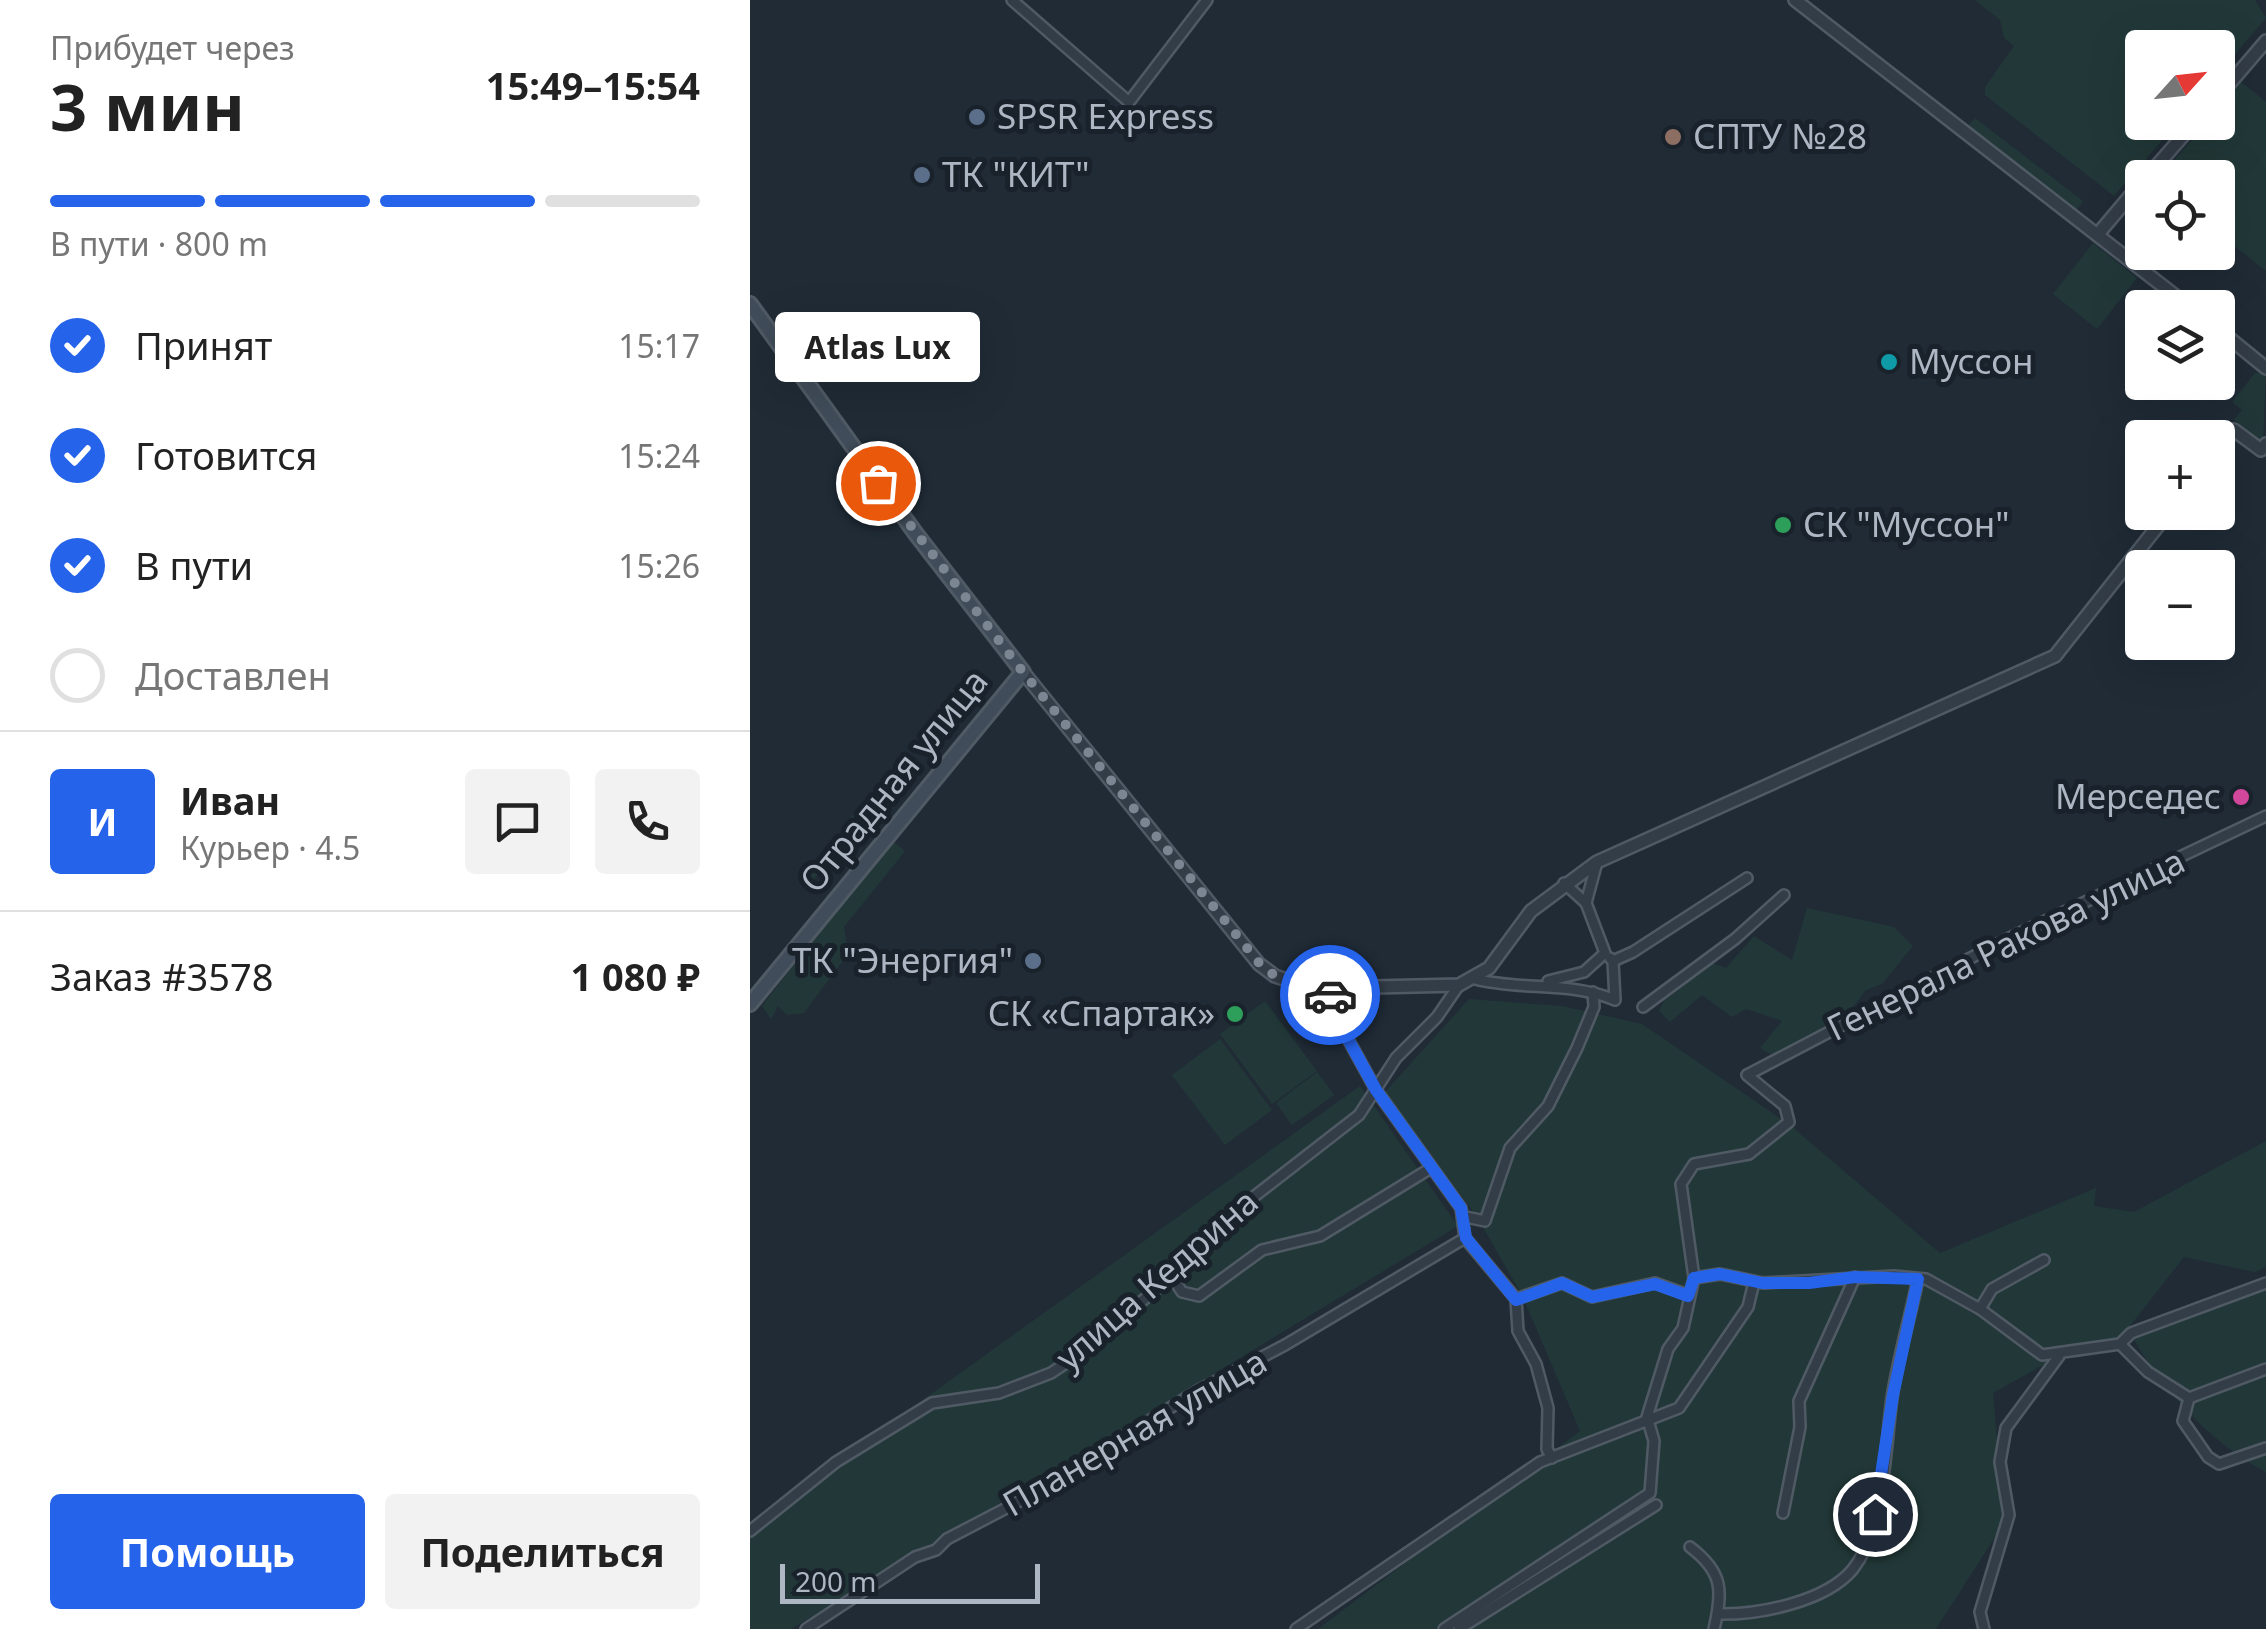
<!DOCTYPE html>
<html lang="ru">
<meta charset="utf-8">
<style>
body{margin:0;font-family:"Noto Sans",sans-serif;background:#f2f2f2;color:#222;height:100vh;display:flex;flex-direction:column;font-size:38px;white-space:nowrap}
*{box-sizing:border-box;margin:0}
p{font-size:32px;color:#767676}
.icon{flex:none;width:55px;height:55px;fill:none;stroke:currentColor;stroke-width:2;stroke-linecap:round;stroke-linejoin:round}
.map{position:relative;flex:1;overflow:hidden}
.side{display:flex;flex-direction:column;background:#fff;width:750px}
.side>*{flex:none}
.needle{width:65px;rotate:63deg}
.tools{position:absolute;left:1375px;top:30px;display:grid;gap:20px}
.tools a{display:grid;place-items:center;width:110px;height:110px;border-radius:10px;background:#fff;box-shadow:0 10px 40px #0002;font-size:50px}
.scale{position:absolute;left:30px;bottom:25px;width:260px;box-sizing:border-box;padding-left:10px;border:5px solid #adb7c4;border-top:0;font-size:28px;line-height:35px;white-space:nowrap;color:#adb7c4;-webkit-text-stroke:8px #19222b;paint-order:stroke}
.pin{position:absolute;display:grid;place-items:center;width:85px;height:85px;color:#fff;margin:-42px;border:5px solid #fff;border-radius:50%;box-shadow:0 2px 10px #0007}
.courier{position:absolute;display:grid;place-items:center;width:100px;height:100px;margin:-50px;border:8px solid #2563eb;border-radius:50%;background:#fff;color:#222;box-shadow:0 2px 12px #0007}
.bubble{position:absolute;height:70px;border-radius:10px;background:#fff;box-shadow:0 10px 40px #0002;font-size:32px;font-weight:700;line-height:70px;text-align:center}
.headline em{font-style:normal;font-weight:700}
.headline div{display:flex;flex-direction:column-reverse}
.headline{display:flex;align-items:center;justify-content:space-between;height:170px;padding:0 50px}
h1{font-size:65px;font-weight:700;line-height:75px}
.bar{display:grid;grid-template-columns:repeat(4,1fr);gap:15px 10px;align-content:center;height:120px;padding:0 50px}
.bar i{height:12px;border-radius:8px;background:#e0e0e0}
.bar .on{background:#2563eb}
.bar p{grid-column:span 4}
.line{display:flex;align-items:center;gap:25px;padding:0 50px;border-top:2px solid #e0e0e0}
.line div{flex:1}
.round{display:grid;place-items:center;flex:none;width:105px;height:105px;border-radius:10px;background:#f2f2f2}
ol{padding:0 50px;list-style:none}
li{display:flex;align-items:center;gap:30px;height:110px}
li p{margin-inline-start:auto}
li .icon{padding:10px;border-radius:50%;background:#2563eb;color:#fff;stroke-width:4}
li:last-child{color:#767676}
li i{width:55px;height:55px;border:5px solid #e0e0e0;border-radius:50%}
.cta{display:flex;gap:20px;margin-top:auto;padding:20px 50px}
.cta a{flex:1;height:115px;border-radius:10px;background:#2563eb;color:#fff;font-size:40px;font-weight:700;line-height:115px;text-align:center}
.cta a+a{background:#f2f2f2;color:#222}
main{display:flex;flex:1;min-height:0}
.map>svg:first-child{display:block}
.green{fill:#223838}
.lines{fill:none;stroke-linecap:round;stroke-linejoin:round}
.minor-casing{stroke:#505a65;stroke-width:14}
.tertiary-casing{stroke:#505a65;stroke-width:16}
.secondary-casing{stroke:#505a65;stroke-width:18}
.minor{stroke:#333d47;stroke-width:9}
.tertiary{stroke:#333d47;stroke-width:11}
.secondary{stroke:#414c5a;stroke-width:12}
.done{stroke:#7c8692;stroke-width:10;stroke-dasharray:0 18}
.route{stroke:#2563eb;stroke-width:12}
.service-dot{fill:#5c6f8a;stroke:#19222b;stroke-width:4}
.education-dot{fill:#8d6e63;stroke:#19222b;stroke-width:4}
.culture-dot{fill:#0f9aa8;stroke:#19222b;stroke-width:4}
.leisure-dot{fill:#2e9e5b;stroke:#19222b;stroke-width:4}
.hotel-dot{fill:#d1479c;stroke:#19222b;stroke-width:4}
.labels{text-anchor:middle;stroke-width:10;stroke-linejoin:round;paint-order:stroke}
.poi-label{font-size:35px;fill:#adb7c4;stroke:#19222b;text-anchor:start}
.street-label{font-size:35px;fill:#adb7c4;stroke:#19222b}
</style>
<main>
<section class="side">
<div class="headline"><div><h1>3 мин</h1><p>Прибудет через</p></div><em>15:49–15:54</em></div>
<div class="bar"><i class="on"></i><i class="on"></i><i class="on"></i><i></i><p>В пути · 800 m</p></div>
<ol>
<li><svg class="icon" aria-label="check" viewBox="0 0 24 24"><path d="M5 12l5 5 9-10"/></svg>Принят<p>15:17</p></li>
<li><svg class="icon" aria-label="check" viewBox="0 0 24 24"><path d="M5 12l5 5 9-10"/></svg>Готовится<p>15:24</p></li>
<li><svg class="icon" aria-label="check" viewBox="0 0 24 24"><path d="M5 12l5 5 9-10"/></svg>В пути<p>15:26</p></li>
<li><i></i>Доставлен</li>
</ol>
<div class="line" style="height:180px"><b class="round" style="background:#2563eb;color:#fff">И</b><div><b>Иван</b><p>Курьер · 4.5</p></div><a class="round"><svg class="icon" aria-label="chat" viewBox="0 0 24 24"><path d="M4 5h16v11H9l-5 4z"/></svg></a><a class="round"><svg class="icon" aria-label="phone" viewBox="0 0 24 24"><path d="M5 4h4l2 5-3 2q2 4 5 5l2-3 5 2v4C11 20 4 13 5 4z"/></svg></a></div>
<div class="line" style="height:130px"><div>Заказ #3578</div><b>1 080 ₽</b></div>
<div class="cta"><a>Помощь</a><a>Поделиться</a></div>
</section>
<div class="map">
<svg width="1516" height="1629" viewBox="0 0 1516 1629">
<rect width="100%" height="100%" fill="#202b36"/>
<g class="green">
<polygon points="1225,0 1505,0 1516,18 1468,74 1468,48 1392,48 1392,122 1427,123 1364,196 1235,95 1235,87 1264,46 1254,38 1250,20"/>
<polygon points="1491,82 1516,102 1516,271 1468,233 1468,178 1409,177 1457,123 1468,122 1468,110"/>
<polygon points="1225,118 1333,201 1326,211 1217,127"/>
<polygon points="1343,243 1387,278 1347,329 1303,294"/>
<polygon points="1505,373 1516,373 1513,441 1484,420 1492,410 1482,402"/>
<polygon points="157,780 138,806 114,818 64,879 56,879 113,801"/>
<polygon points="141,840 155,851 94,927 98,954 54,1013 37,1015 28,1006 21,1019 12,1006"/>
<polygon points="1057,908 1144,927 1163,946 1132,984 1116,990 1089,1025 1027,1058 1010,1048 1032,1021 996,1009 982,1017 952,995 920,1022 909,1011 914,1001 962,963 976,968 1004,936 1042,960"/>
<polygon points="719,999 812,1006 892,1024 1040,1125 1190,1253 1346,1188 1344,1206 1384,1212 1516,1141 1516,1267 1505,1272 1434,1257 1369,1340 1309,1356 1243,1393 1254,1523 1186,1629 568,1629 830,1431 772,1295 727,1217 635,1092"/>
<polygon points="515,1001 567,1071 522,1104 470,1034"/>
<polygon points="470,1039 522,1110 475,1145 422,1075"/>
<polygon points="567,1072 584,1095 542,1125 526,1103"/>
<polygon points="610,1086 708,1226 41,1629 0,1629 0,1524"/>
<path d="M1516,1277V1472C1460,1443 1413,1390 1382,1336Z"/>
</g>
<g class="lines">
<g class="minor-casing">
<g id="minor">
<polyline points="262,0 379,102 457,0"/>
<polyline points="814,883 836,903"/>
<polyline points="860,958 863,961 883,952 997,878"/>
<path d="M725,979C772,991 819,981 865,1000L863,961"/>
<polyline points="798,981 834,972 855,953 836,903 847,862"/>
<polyline points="588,993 593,1030 626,1090 711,1208 715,1238 766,1299 768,1331 786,1364 798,1408 797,1449 802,1458"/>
<polyline points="893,1007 985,939 1034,895"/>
<polyline points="716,1217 735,1221 760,1148 798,1106 827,1048 844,1007 843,992"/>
<polyline points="421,1275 432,1292 449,1296 512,1250 570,1236 681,1168"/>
<polyline points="944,1278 970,1274 1013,1283 1144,1276 1176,1279 1230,1309 1292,1355 1370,1344 1381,1333 1516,1283"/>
<polyline points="766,1299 812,1283 842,1297 905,1283 938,1295"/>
<polyline points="1230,1309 1242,1289 1294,1260"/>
<polyline points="1370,1344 1398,1372 1439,1398 1433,1421 1458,1457 1469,1464 1516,1448"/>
<polyline points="1439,1398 1516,1369"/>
<polyline points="1033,1513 1050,1427 1049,1401 1105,1277"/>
<polyline points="0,1531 86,1462 182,1403 249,1393 301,1373 322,1359 444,1258 483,1213 609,1115 646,1058 687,1017 709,985"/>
<path d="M940,1547C973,1572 973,1590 964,1629"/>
<path d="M968,1614C1008,1615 1076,1602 1103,1569C1135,1528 1135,1448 1142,1398C1148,1358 1160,1318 1168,1279"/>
<polyline points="56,1629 165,1557 186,1550 197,1539 266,1503 449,1390 535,1345 715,1238"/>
<polyline points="546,1629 790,1462 929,1408 998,1307 1004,1282"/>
<polyline points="694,1629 900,1493 904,1441 897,1417 918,1349 933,1328 944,1278 931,1184 944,1164 999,1154 1039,1122 1035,1106 997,1075 1255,940 1516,816"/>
<polyline points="709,1629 906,1505"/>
<polyline points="1234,1629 1230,1612 1259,1515 1250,1462 1256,1428 1309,1356"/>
</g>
</g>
<g class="tertiary-casing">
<g id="tertiary">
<polyline points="1045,0 1441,308"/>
<polyline points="1468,97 1516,41"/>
<polyline points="1396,178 1445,122"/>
<polyline points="1348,234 1392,182"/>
<polyline points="1468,329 1516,368"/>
<polyline points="1468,451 1484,430 1511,450 1516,444"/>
<polyline points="273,672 509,964 525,976 580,995 624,987 709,985 739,968 781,911 847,862 1305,656 1419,512"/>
</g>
</g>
<g class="secondary-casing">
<polyline id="secondary" points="0,304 166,534 273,672 0,1004"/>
</g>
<use href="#minor" class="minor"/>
<use href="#tertiary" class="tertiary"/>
<use href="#secondary" class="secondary"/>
</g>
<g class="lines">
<polyline class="done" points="128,483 273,672 510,964 525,976 580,995"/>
<polyline class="route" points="580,995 588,992 593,1030 626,1090 711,1208 716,1238 766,1300 812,1283 842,1297 905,1284 938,1296 944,1278 970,1274 1012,1283 1059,1283 1105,1277 1168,1279 1143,1395 1125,1514"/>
</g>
<g class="service-dot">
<circle cx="227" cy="117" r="10"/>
<circle cx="172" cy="175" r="10"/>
<circle cx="283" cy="961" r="10"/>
</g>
<circle class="education-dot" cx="923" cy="137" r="10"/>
<circle class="culture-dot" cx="1139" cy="362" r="10"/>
<g class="leisure-dot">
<circle cx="1033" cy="525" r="10"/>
<circle cx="485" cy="1014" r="10"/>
</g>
<circle class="hotel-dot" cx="1491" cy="797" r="10"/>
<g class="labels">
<g class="poi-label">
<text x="247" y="129">SPSR Express</text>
<text x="943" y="149">СПТУ №28</text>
<text x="192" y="187">ТК "КИТ"</text>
<text x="1159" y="374">Муссон</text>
<text x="1053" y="537">СК "Муссон"</text>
<text x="1471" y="809" text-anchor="end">Мерседес</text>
<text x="263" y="973" text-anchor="end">ТК "Энергия"</text>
<text x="465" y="1026" text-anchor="end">СК «Спартак»</text>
</g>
<g class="street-label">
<text transform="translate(144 781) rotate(-51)" y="12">Отрадная улица</text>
<text transform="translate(1256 945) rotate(-26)" y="12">Генерала Ракова улица</text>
<text transform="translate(407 1280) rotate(-41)" y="12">улица Кедрина</text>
<text transform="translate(385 1433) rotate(-30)" y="12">Планерная улица</text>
</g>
</g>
</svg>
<div class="tools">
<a><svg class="needle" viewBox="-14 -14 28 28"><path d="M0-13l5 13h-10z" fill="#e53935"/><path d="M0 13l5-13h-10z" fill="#767676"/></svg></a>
<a><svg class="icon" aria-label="locate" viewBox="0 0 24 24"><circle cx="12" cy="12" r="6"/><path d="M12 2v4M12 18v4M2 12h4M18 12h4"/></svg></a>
<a><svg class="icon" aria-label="layers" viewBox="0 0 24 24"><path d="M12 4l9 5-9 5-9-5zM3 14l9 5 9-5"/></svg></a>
<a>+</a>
<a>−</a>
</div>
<div class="scale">200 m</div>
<div class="pin" style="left:128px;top:483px;background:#ea580c"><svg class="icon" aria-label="bag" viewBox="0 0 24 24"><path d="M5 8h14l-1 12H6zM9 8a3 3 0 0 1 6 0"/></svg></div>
<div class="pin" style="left:1125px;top:1514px;background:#1f2937"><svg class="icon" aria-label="home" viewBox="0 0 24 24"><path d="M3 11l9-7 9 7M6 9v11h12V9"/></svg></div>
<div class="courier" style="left:580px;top:995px"><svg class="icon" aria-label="car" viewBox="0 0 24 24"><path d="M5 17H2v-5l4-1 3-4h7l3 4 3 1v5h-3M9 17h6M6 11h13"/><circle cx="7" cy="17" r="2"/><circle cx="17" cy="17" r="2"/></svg></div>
<div class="bubble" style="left:25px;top:312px;width:205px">Atlas Lux</div>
</div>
</main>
